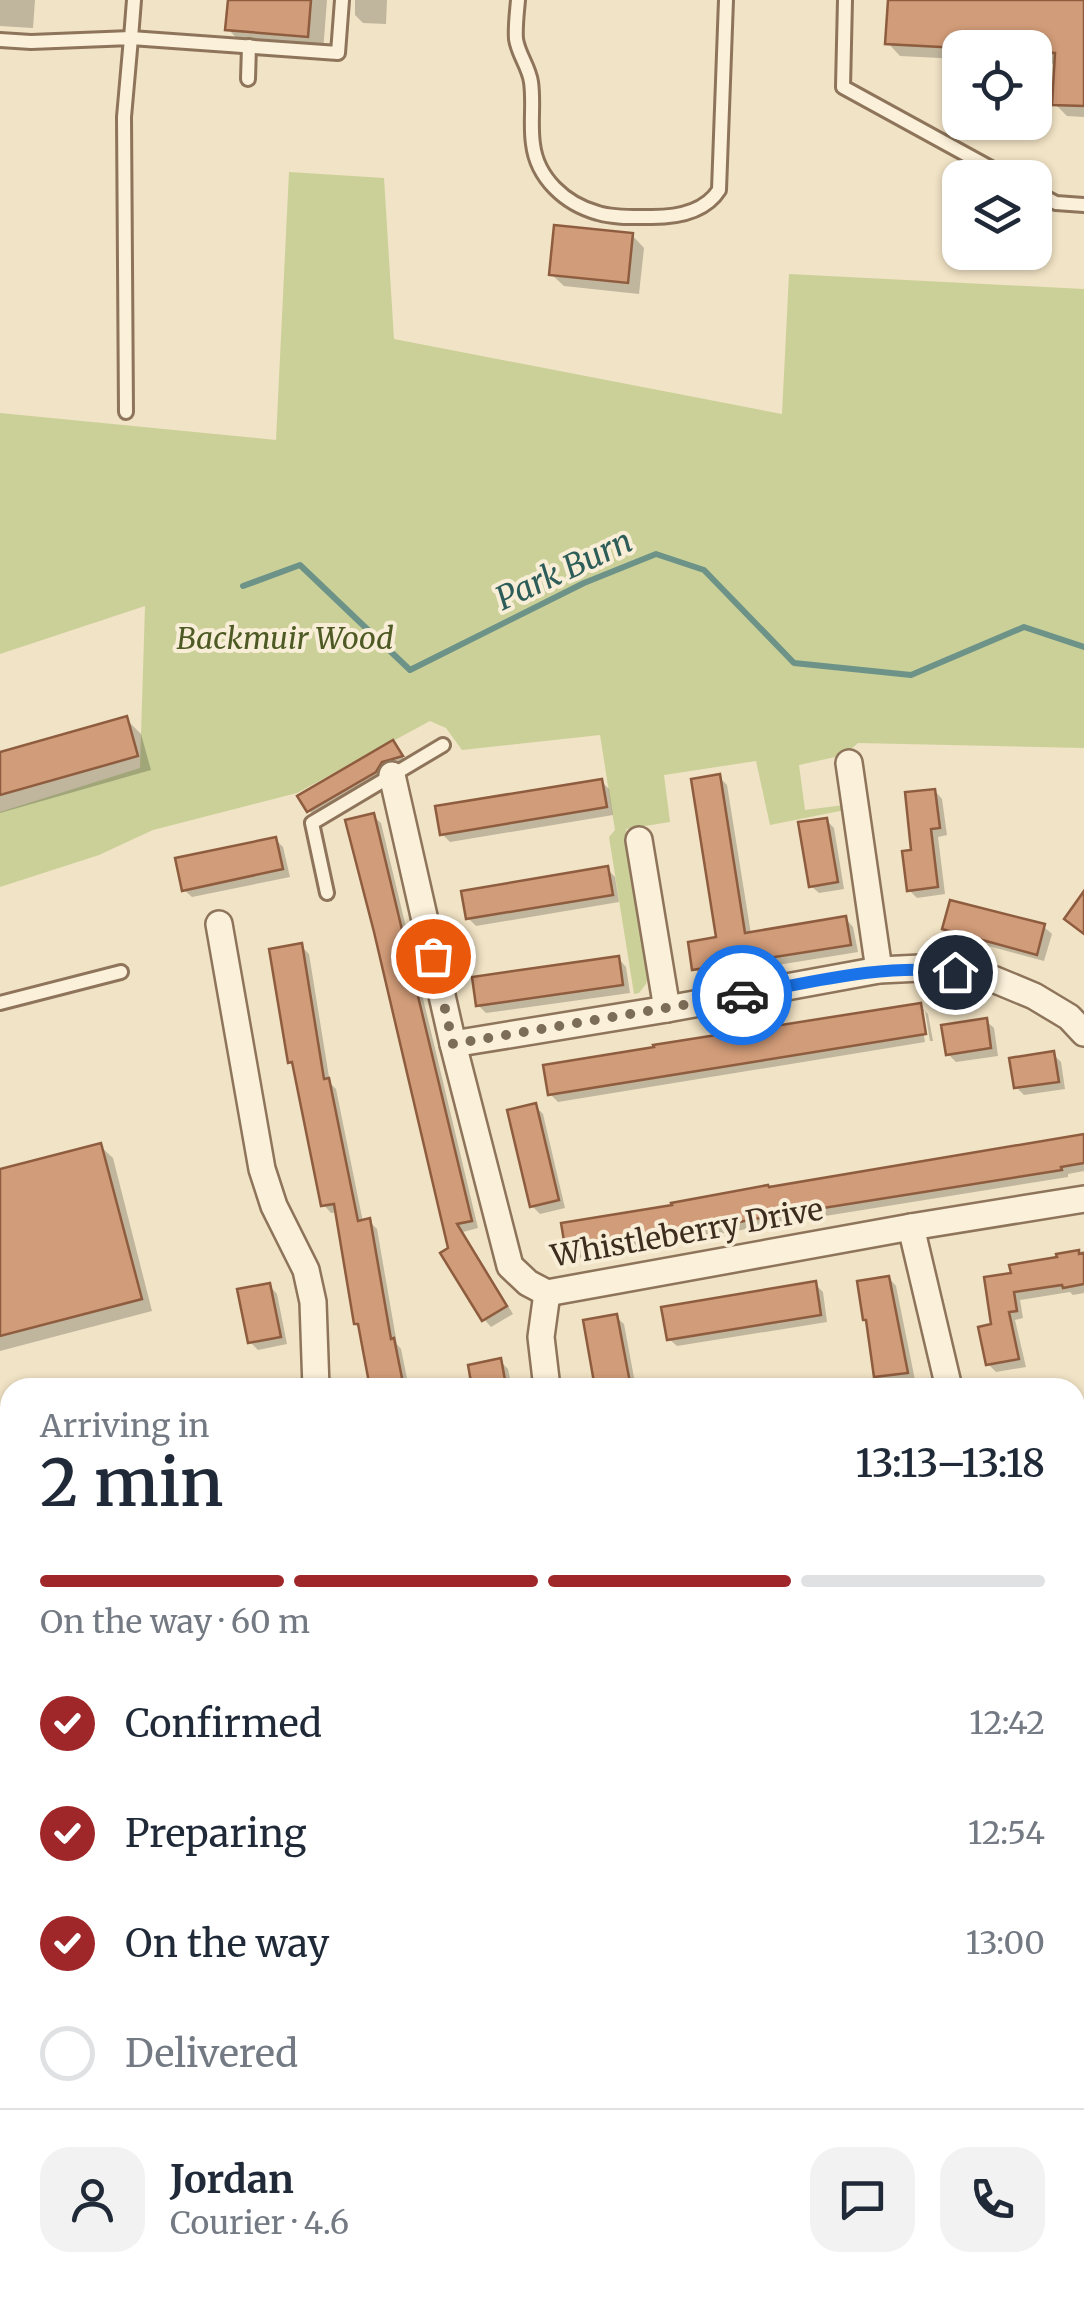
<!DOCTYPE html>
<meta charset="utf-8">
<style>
body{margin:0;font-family:Merriweather,serif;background:#f2f2f3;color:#1f2937;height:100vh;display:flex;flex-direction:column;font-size:38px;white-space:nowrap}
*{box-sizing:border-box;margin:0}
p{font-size:32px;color:#747a83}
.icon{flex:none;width:55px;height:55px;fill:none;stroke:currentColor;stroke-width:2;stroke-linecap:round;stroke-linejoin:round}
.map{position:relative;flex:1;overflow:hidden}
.details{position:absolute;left:0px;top:1378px;width:1085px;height:932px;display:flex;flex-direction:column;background:#fff;border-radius:30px 30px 0 0;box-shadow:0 2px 8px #0004}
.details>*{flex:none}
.tools{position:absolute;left:942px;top:30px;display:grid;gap:20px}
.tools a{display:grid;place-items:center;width:110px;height:110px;border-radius:20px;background:#fff;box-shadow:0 2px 8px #0004;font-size:50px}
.pin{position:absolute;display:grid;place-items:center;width:85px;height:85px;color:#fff;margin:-42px;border:5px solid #fff;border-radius:50%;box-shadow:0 2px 10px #0007}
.courier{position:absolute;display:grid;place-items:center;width:100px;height:100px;margin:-50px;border:8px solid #1a73e8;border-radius:50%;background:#fff;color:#222;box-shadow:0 2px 12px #0007}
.overview em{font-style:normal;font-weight:600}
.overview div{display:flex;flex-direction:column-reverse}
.overview{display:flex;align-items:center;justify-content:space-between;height:170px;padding:0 40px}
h1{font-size:65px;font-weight:600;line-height:75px}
.bar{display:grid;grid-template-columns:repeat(4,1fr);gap:15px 10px;align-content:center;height:120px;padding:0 40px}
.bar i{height:12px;border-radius:8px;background:#e0e1e3}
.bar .selected{background:#a02729}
.bar p{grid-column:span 4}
.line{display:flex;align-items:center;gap:25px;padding:0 40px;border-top:2px solid #e0e1e3}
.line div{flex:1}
.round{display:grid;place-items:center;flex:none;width:105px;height:105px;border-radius:30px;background:#f2f2f3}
ol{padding:0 40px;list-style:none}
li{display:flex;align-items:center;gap:30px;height:110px}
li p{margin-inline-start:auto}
li .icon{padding:10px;border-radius:50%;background:#a02729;color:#fff;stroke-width:4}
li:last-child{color:#747a83}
li i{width:55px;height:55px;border:5px solid #e0e1e3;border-radius:50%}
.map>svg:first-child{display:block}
.green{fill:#cad098}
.shadow{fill:#0003}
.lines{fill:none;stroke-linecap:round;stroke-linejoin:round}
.stream{stroke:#6d9389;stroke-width:6}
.building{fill:#d19c79;stroke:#8e5c3e;stroke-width:2.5}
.service-casing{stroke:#8d745a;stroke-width:18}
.minor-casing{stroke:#8d745a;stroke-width:30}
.service{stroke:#fbf0d9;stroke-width:12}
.minor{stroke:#fbf0d9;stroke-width:25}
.done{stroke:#7c6d59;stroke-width:10;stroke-dasharray:0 18}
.route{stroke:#1a73e8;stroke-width:12}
.labels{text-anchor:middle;stroke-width:8;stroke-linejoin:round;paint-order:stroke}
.park-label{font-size:30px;font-style:italic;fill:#4d5a24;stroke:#f8edd6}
.street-label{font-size:30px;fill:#3d2d1f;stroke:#f8edd6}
.water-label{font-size:32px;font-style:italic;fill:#2d5d59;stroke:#f8edd6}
</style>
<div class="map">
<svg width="1084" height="2308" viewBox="0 0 1084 2308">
<rect width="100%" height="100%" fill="#f1e3c5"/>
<polygon class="green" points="289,172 384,178 394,339 782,414 789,274 1084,289 1084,748 858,743 844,755 799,765 805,810 844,805 845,810 770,825 756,761 664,775 670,822 626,829 649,972 646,984 639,993 634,994 609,837 615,830 600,735 462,750 446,728 430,721 297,793 153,830 99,855 0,887 0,812 140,768 145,606 0,654 0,413 276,440"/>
<g class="shadow">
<polygon points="0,0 35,0 33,28 0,26"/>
<polygon points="230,0 327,0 323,52 244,46 228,29"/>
<polygon points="355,0 387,0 386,24 363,23 355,15"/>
<polygon points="890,0 1084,0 1084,117 1067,116 1055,104 1057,64 1035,62 1035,48 960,48 960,59 900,56 888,43"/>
<polygon points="632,235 644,248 639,294 564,286 551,274"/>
<polygon points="126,719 141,734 151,770 0,813 0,755"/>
<polygon points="393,743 408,764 316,818 309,810"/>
<polygon points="719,777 727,785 751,934 846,919 853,927 858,952 703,977 695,969 719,939"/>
<polygon points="601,781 609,789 613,815 450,842 442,834"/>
<polygon points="935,791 942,799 947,835 938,837 945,894 917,898 909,890 914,852"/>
<polygon points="373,816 381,823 478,1228 463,1232 513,1314 491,1327 484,1319 450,1250"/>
<polygon points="826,820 834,828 844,889 819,893 811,886"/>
<polygon points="275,839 283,847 290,877 192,897 184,890"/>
<polygon points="607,869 615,877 619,902 476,926 468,918"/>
<polygon points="1044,927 1052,934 1044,961 952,936 944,928"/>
<polygon points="301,946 309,954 330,1083 336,1089 363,1222 369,1221 377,1229 397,1344 401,1349 409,1388 372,1388 361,1327 357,1323 338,1212 331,1213 324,1205 296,1068 290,1062"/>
<polygon points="619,959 626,967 630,993 486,1013 478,1005"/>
<polygon points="920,1006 928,1014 933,1041 930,1041 925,1011 920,1011 925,1042 558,1102 550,1094"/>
<polygon points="986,1021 994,1028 998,1056 956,1062 948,1054"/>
<polygon points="1053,1054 1061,1062 1065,1089 1024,1095 1016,1087"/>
<polygon points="535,1106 543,1114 565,1208 540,1214 532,1206"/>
<polygon points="1084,1134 1084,1171 1068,1174 1068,1177 763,1226 576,1260 568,1252"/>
<polygon points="100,1146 113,1158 152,1311 0,1351 0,1171"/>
<polygon points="1084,1251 1084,1293 1073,1295 1070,1292 1020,1300 1023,1318 1015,1320 1026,1367 996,1372 988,1364 994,1326 1014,1275 1059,1259 1059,1256"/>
<polygon points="889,1278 896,1286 915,1380 884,1384 876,1376 869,1323 865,1319"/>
<polygon points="815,1284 823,1292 827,1322 677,1346 669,1339"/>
<polygon points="270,1286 277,1294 287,1344 258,1350 250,1342"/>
<polygon points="616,1317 624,1324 636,1388 598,1388"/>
<polygon points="500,1361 508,1369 512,1388 474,1388"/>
<polygon points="10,1413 10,1454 0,1456 0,1415"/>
<polygon points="1075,1520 1084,1528 1084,1534 1075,1547"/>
<polygon points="0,1539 9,1547 10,1552 10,1622 0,1624"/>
<polygon points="10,1682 10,1717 0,1719 0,1683"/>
<polygon points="10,1864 10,1902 2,1894 0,1888 0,1867"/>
<polygon points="0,1912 10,1922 10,2069 0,2038"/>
<polygon points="1075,1981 1084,2017 1084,2048 1075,2050"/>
<polygon points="1084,2129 1084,2166 1075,2169 1075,2132"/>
<polygon points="0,2203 10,2224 4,2229 10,2241 10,2300 38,2300 23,2308 14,2308 0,2290"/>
<polygon points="132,2300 175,2300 173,2308 130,2308"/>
<polygon points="669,2300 900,2300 902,2308 647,2308"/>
<polygon points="989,2300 1023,2300 1026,2308 991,2308"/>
</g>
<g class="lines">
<polyline class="stream" points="243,586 300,565 410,670 584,583 656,554 704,570 794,663 911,675 1024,627 1084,647"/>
</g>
<g class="building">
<polygon points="228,0 311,0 308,37 225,30"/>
<polygon points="888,0 1084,0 1084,106 1052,105 1055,53 1035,52 1035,48 960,48 885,44"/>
<polygon points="554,225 633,233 628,283 549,275"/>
<polygon points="127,716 138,756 0,795 0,752"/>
<polygon points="393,740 403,756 382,762 376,772 307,812 297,796"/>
<polygon points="720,774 745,933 846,916 851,945 692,970 688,942 716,937 691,779"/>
<polygon points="602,779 607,807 440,835 435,806"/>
<polygon points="935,789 940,828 931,829 938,887 907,891 902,851 911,850 905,792"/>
<polygon points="374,813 472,1221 457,1224 507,1306 482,1321 440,1253 448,1248 374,932 345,820"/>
<polygon points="827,818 838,882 809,887 798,822"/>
<polygon points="276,837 283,869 182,891 175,858"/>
<polygon points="608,866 613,895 466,919 461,891"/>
<polygon points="1084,891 1084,934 1064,919"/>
<polygon points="950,900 1045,924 1037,955 942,929"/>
<polygon points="302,943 324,1079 329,1078 358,1221 370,1218 391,1339 394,1338 404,1388 370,1388 358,1324 354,1324 334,1204 321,1206 292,1062 288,1063 269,949"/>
<polygon points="619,956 623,985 476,1006 472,977"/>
<polygon points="921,1003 926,1034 548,1095 543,1065 654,1047 653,1045"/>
<polygon points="987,1018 991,1048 946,1055 941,1025"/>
<polygon points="1054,1051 1059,1082 1014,1088 1009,1058"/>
<polygon points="536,1103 559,1200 530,1207 507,1110"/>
<polygon points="1084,1134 1084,1163 1061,1167 1062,1170 754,1219 661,1238 566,1253 561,1223 672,1205 671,1203 768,1185 769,1187"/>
<polygon points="101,1143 142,1299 0,1336 0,1169"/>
<polygon points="1079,1250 1079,1254 1084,1253 1084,1284 1063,1288 1062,1285 1014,1292 1017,1311 1009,1312 1019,1359 986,1365 978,1327 991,1324 984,1277 1011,1273 1009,1265 1057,1257 1056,1254"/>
<polygon points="889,1276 908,1373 874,1377 866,1320 863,1320 857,1281"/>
<polygon points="816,1281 821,1315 667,1340 661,1307"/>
<polygon points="270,1283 281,1337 248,1343 237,1289"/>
<polygon points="617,1314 631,1388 595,1388 583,1320"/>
<polygon points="501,1358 505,1380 502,1380 503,1388 472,1388 468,1365"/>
</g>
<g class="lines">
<g class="service-casing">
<g id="service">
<polyline points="134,0 131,38 338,53 342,0"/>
<path d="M518,0C517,12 515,27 516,39C518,54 529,67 531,82C534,103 530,124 533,144C537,178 565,204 598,213C614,218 635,217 652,217C677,217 705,212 719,190L726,0"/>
<polyline points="845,0 843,87 1009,178"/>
<polyline points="0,40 31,42 131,38 124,117 126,412"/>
<polyline points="248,79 249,46"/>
<polyline points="1035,192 1056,203 1084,205"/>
<polyline points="327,893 312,823 443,745"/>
<polyline points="0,1003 121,972"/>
</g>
</g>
<g class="minor-casing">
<g id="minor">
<polyline points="849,763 879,970"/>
<polyline points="392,775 453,1044 510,1266 528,1283 547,1293 911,1227 1084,1199"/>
<polyline points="639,840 667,1009"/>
<polyline points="219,924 262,1169 274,1206 306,1270 313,1302 316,1388"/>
<polyline points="453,1044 667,1009 879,970 921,968 993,979 1034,996 1069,1017 1084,1033"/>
<polyline points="911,1227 949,1388"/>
<polyline points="547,1388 541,1337 547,1293"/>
<polyline points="1075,1468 1084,1466"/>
<polyline points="0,1494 10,1492"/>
<polyline points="0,1647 10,1645"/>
<polyline points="1075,1883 1084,1913"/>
<polyline points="1075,2086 1084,2082"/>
<polyline points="320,2300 323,2308"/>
<polyline points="596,2300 599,2308"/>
<polyline points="934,2300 937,2308"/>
<polyline points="184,2308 186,2300"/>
<polyline points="406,2308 430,2300"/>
</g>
</g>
<use href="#service" class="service"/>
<use href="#minor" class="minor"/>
</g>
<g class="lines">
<polyline class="done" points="433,956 453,1044 742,995"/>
<path class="route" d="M742,995C813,982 883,963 955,972"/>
</g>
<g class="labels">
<g class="park-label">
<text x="285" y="649">Backmuir Wood</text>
</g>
<g class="street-label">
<text transform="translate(687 1233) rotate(-10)" y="10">Whistleberry Drive</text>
</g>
<g class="water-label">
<text transform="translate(564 570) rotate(-25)" y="11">Park Burn</text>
</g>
</g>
</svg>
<div class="tools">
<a><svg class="icon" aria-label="locate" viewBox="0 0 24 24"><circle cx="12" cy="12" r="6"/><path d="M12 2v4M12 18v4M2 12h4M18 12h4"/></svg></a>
<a><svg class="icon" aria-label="layers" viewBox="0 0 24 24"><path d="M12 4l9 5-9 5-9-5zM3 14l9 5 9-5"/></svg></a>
</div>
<div class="pin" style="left:433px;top:956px;background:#ea580c"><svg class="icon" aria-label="bag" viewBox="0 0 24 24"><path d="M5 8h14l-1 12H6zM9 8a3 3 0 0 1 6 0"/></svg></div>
<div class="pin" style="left:955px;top:972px;background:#1f2937"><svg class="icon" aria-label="home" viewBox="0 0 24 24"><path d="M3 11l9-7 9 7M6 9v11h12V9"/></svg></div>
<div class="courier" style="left:742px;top:995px"><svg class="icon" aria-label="car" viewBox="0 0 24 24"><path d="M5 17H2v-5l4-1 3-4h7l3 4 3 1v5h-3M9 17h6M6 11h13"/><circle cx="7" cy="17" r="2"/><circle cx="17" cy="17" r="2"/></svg></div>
<section class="details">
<div class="overview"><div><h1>2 min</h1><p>Arriving in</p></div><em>13:13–13:18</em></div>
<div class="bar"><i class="selected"></i><i class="selected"></i><i class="selected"></i><i></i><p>On the way · 60 m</p></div>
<ol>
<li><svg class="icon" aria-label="check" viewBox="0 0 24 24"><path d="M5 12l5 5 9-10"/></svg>Confirmed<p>12:42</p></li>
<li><svg class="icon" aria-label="check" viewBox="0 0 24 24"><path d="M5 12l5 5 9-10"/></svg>Preparing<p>12:54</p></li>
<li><svg class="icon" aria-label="check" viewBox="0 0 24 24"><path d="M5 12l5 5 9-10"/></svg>On the way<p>13:00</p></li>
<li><i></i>Delivered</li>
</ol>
<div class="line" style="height:180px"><a class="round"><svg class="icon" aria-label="person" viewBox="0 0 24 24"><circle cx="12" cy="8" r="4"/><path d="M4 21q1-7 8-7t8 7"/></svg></a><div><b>Jordan</b><p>Courier · 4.6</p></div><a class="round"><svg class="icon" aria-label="chat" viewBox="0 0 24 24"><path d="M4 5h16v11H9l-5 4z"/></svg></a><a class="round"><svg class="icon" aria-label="phone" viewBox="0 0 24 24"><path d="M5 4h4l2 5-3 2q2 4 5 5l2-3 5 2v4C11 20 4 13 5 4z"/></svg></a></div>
</section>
</div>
